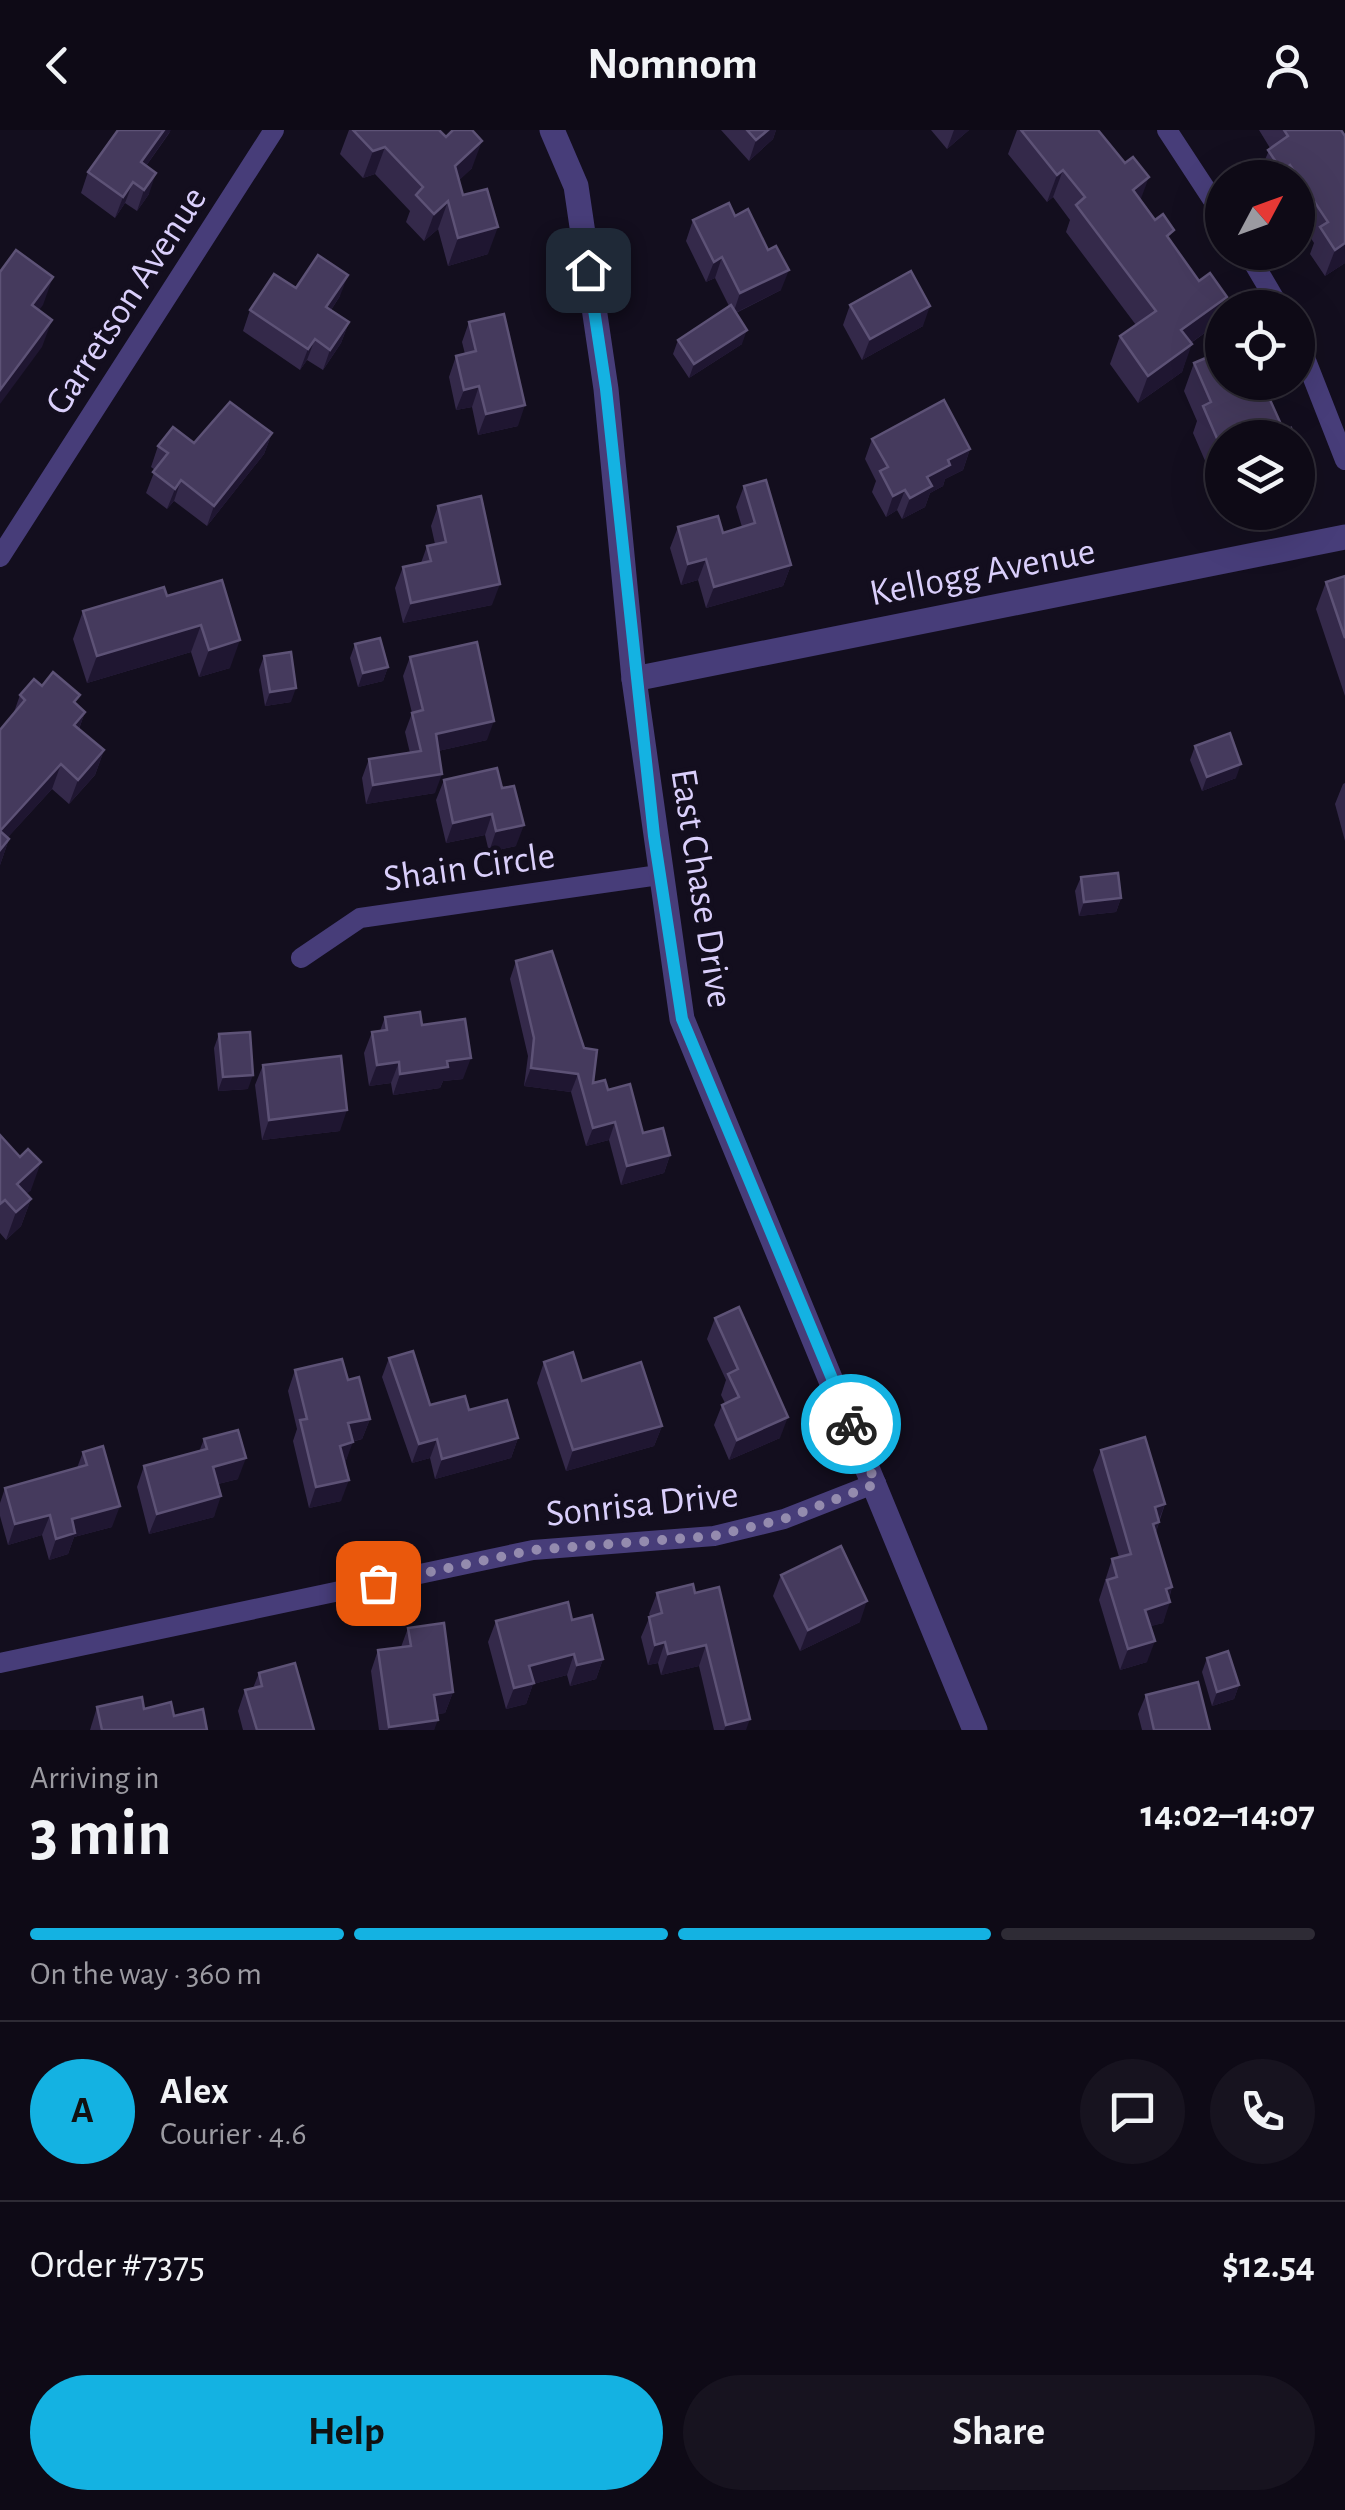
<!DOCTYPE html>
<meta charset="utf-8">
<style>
body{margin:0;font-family:"Alegreya Sans",sans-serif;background:#17131f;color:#f1f3f6;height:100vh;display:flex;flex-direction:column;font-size:38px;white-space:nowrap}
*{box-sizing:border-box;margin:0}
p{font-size:32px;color:#9b9aa1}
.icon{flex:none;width:55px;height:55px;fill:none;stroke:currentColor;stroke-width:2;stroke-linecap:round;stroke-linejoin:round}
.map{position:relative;height:1600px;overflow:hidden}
.panel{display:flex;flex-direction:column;background:#0e0a16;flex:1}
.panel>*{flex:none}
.needle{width:65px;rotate:49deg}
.controls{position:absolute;left:1205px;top:30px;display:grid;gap:20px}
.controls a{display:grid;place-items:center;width:110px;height:110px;border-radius:50%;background:#0e0a16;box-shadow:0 10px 40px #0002,0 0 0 2px #2e2b35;font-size:50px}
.pin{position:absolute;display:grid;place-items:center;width:85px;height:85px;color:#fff;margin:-42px;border-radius:20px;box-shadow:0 5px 15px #0006}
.courier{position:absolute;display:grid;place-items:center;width:100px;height:100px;margin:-50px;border:8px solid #14b2e2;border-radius:50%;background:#fff;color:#222;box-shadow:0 2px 12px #0007}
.head em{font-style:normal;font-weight:600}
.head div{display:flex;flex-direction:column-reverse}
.head{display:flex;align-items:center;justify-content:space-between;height:170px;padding:0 30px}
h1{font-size:65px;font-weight:600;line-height:75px}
.bar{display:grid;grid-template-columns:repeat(4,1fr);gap:15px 10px;align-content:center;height:120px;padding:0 30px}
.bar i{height:12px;border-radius:8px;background:#2e2b35}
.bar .on{background:#14b2e2}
.bar p{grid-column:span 4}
.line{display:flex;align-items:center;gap:25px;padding:0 30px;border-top:2px solid #2e2b35}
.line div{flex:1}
.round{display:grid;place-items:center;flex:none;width:105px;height:105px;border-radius:52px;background:#17131f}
.cta{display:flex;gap:20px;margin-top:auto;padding:20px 30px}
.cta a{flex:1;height:115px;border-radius:60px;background:#14b2e2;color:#111;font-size:40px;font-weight:600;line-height:115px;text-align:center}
.cta a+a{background:#17131f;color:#f1f3f6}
header{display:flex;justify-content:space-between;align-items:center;height:130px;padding:0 30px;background:#0e0a16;font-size:45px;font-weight:600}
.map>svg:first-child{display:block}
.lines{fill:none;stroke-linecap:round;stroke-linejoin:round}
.minor{stroke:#473d79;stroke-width:20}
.tertiary{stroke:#473d79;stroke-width:25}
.wall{fill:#34294a}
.shaded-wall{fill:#1f1631}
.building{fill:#453a5d;stroke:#5d5276;stroke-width:2.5}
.done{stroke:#948bae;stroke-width:10;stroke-dasharray:0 18}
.route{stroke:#14b2e2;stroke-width:12}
.labels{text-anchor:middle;stroke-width:9;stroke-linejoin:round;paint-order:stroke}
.street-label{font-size:38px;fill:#dacffb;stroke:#130e1e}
</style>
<header><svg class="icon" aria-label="back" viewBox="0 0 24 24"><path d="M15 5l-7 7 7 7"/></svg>Nomnom<svg class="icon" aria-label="person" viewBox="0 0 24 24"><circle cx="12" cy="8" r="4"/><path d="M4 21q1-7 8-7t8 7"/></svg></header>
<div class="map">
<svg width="1345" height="1600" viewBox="0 0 1345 1600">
<rect width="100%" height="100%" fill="#130e1e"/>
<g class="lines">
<g class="minor">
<polyline points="1167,0 1222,84"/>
<polyline points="1247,122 1280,178"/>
<polyline points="1298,210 1345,330"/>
<polyline points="0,427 274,0"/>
<polyline points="301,828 360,788 659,745"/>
<polyline points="0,1533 533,1420 714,1406 784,1389 876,1353"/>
</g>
<g class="tertiary">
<polyline points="552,0 576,56 606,259 634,549 682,889 975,1600"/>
<polyline points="634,549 1345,407"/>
</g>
</g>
<g class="wall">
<polygon points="349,0 439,0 472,38 459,50 463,65 488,124 448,136 438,99 424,111 406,92 410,81 375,44 363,48 340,24"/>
<polygon points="721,0 776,0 773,9 749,31"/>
<polygon points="931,0 969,0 947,19"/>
<polygon points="1017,0 1098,0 1140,70 1199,151 1223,178 1217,194 1191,213 1182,242 1138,273 1110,234 1120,206 1136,195 1066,102 1070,90 1053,67 1047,72 1008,24"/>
<polygon points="1259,0 1341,0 1345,6 1345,133 1325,146 1310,124 1314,113 1298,88 1298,48 1259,48 1258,46 1270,18"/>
<polygon points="170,2 146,36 149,64 137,81 125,73 115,88 81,63 88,42"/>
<polygon points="735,86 781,160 736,183 742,214 689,248 673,224 678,210 729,176 715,148 706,152 686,111 693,90"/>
<polygon points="296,158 340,166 331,180 349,192 341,213 323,240 307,230 300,240 243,201 250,180"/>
<polygon points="850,175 923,196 862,230 843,195"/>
<polygon points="469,192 518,296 478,305 472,277 456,280 449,247 456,226 465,224 462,212"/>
<polygon points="1194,233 1284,301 1222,308 1222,370 1193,303 1197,291 1184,261"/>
<polygon points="272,303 264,324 207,396 174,371 167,379 146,363 155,340 151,337 158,316 194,313"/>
<polygon points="872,309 970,319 963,340 945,349 943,356 930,363 925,377 902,389 897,380 886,387 872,362 876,351 865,329"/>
<polygon points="744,356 791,435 783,456 706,478 698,450 681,455 670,418 678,397 723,403 742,397 736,377"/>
<polygon points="438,376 492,475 403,493 395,458 403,437 421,433 427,416 435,414 431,396"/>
<polygon points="1345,446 1345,566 1316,479 1326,452"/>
<polygon points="222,450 230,538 199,547 191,522 87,553 73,509 83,481 167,466"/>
<polygon points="355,514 388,537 383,551 358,557 350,528"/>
<polygon points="264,526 291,572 265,576 259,540"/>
<polygon points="410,527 487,610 438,621 435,663 366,674 362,648 369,629 410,623 405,602 412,583 403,546"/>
<polygon points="42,556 77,575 85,582 79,599 104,620 95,645 69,674 52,659 7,708 9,709 0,735 0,600 13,585 20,565"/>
<polygon points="1195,616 1236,648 1202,661 1190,630"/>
<polygon points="444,650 502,658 516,716 489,722 485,705 446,713 436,670"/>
<polygon points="1345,653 1345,711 1335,674 1343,654"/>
<polygon points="1081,747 1121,768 1116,782 1079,786 1075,761"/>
<polygon points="516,831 593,953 608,960 643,1003 670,1025 664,1043 621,1055 609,1010 586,1016 571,962 524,956 528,926 510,849"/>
<polygon points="385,887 422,895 463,949 443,951 440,958 393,965 391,953 369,956 364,923 372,902 380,901"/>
<polygon points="219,904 248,959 218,961 214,918"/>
<polygon points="263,935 340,1001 262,1010 255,955"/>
<polygon points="0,1005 31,1060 26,1064 31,1069 21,1096 6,1110 0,1103"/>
<polygon points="715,1188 780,1308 729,1330 714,1295 722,1275 725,1273 721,1265 726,1250 707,1209"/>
<polygon points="389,1228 430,1275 469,1280 518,1308 511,1328 435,1349 430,1328 412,1333 382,1247"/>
<polygon points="544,1232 662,1296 654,1316 566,1341 537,1253"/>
<polygon points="295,1240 348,1250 370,1289 362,1309 352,1312 345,1333 341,1371 309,1378 293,1311 297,1299 288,1261"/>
<polygon points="204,1309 238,1349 218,1354 214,1387 149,1404 137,1357 144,1336 199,1322"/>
<polygon points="1101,1320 1165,1374 1156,1402 1172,1457 1163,1493 1150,1496 1147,1532 1120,1540 1099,1470 1112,1429 1119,1427 1093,1340"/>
<polygon points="83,1322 112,1397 74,1407 68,1424 49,1430 42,1405 8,1415 0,1386 0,1373 5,1358 77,1338"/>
<polygon points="781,1445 860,1492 800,1521 773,1466"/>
<polygon points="657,1463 695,1463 746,1600 714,1600 699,1536 661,1545 658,1533 648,1535 641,1507 650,1486 649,1484"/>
<polygon points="572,1490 603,1529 596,1549 570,1556 567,1545 533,1554 526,1574 506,1579 488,1512 496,1491"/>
<polygon points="408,1498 453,1562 445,1583 437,1584 434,1600 379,1600 371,1541 378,1520 401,1517"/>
<polygon points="1207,1528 1239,1555 1234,1569 1212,1576 1202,1542"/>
<polygon points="259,1543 314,1600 243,1600 238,1581 245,1560 253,1558"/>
<polygon points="1146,1565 1210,1600 1142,1600 1138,1584"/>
<polygon points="97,1577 144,1579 174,1586 207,1600 90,1600"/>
</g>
<g class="shaded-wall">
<polygon points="164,0 171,0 134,53 141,32"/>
<polygon points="768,0 776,0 773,9 749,31 756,10"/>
<polygon points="954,0 969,0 947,19"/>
<polygon points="482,11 472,38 445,64 455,36"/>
<polygon points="385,17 375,44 363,48 373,21"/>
<polygon points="1290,35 1286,48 1279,48 1282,41"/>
<polygon points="1063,40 1053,67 1047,72 1057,45"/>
<polygon points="156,43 149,64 137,81 144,60"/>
<polygon points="1149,47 1139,74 1133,60"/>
<polygon points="133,52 125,73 115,88 123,67"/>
<polygon points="448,71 438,99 424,111 434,84"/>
<polygon points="498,97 488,124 448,136 458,108"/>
<polygon points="1345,113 1345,133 1325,146 1335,120"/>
<polygon points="722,127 715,148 706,152 714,132"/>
<polygon points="789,140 781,160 733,184 740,163"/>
<polygon points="348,145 340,166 319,198 326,177"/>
<polygon points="53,147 43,175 22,203 32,175"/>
<polygon points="1227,167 1217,194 1171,227 1181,200"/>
<polygon points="930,176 923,196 862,230 870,209"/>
<polygon points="52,190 42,217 0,274 0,260"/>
<polygon points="349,192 341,213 323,240 330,220"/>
<polygon points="747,200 742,214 689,248 694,234"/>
<polygon points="315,209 307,230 300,240 308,219"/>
<polygon points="1192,214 1182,242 1138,273 1148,246"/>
<polygon points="479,256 472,277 456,280 464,260"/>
<polygon points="525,275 518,296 478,305 486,284"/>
<polygon points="272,303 264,324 207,396 214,376"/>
<polygon points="970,319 963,340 945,349 943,356 930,363 925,377 902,389 910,368 927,347 948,330"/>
<polygon points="181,350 174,371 167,379 175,359"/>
<polygon points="905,360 897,380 886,387 893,366"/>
<polygon points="706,429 698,450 681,455 688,434"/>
<polygon points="791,435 783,456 706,478 714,457"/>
<polygon points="500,454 492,475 403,493 411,473"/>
<polygon points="201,495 191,522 87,553 97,526"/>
<polygon points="240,510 230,538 199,547 209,520"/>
<polygon points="388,537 383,551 358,557 363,543"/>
<polygon points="296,558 291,572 265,576 270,562"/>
<polygon points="85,582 76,607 74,595"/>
<polygon points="494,591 487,610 429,623 436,604"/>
<polygon points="104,620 95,645 69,674 78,650"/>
<polygon points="61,634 52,659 0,716 0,701"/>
<polygon points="1241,634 1236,648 1202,661 1207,647"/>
<polygon points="442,644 435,663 366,674 373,655"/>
<polygon points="492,684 485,705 446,713 453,693"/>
<polygon points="524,695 516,716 489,722 496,701"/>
<polygon points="9,709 0,735 0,720"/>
<polygon points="1121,768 1116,782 1079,786 1084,772"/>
<polygon points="471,928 463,949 443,951 440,958 393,965 400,944 447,931"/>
<polygon points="399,932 391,953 369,956 377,935"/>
<polygon points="531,938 578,944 571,962 524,956"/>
<polygon points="253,945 248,959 218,961 223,947"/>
<polygon points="347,980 340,1001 262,1010 269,990"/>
<polygon points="615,992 609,1010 586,1016 593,998"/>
<polygon points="670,1025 664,1043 621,1055 627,1036"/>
<polygon points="41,1032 31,1060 11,1077 17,1054"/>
<polygon points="31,1069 21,1096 6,1110 16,1082"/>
<polygon points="788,1287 780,1308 729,1330 737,1310"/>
<polygon points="370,1289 362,1309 341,1314 348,1293"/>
<polygon points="662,1296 654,1316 566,1341 573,1320"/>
<polygon points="518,1308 511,1328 435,1349 442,1329"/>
<polygon points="437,1309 430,1328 412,1333 419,1314"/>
<polygon points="353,1312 345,1333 340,1316"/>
<polygon points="246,1328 238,1349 206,1357 213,1337"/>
<polygon points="349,1350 341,1371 309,1378 316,1357"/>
<polygon points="221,1366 214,1387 149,1404 157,1384"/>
<polygon points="1165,1374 1158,1392 1159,1392 1152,1413 1155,1377"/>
<polygon points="120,1376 112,1397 74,1407 68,1424 49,1430 56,1409 72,1389"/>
<polygon points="50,1385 42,1405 8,1415 15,1394"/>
<polygon points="1172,1457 1167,1473 1170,1472 1163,1493 1138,1500 1145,1480 1166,1459"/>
<polygon points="867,1471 860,1492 800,1521 808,1500"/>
<polygon points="1155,1511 1147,1532 1120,1540 1128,1519"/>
<polygon points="665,1512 658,1533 648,1535 655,1515"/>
<polygon points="706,1515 699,1536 661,1545 668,1524"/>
<polygon points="574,1524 567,1545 533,1554 526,1574 506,1579 514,1558 529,1536"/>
<polygon points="603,1529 596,1549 570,1556 577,1535"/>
<polygon points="1239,1555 1234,1569 1212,1576 1217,1562"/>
<polygon points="453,1562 445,1583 427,1586 434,1565"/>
<polygon points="750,1589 746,1600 724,1600 726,1595"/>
<polygon points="438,1590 434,1600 388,1600 389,1597"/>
</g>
<g class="building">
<polygon points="118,0 164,0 141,32 156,43 144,60 133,52 123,67 88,42"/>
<polygon points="353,0 439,0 446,7 453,0 472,0 482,11 455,36 463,65 487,59 498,97 458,108 448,71 434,84 416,65 423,57 385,17 373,21"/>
<polygon points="747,0 768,0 756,10"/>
<polygon points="1021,0 1098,0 1125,33 1133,27 1149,47 1133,60 1155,90 1163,84 1174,100 1167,106 1199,151 1210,143 1227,167 1181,200 1192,214 1148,246 1120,206 1156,181 1076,75 1085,67 1063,40 1057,45"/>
<polygon points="1284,0 1341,0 1345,6 1345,113 1335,120 1320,97 1328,92 1290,35 1282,41 1268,20 1288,6"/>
<polygon points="729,73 735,86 748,79 768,120 776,116 789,140 740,163 722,127 714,132 693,90"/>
<polygon points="16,120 53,147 32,175 52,190 0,260 0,142"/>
<polygon points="318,125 348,145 326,177 349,192 330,220 315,209 308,219 250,180 274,144 296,158"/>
<polygon points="911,141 930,176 870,209 850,175"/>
<polygon points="731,175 747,200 694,234 678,210"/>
<polygon points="504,184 525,275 486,284 479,256 464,260 456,226 476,221 469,192"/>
<polygon points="1222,221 1222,252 1262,252 1284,301 1291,298 1295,308 1222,308 1222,320 1203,276 1211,272 1194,233"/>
<polygon points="944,270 970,319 948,330 950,335 927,347 932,356 910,368 905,360 893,366 880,341 888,337 872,309"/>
<polygon points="230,272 272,303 214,376 181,350 175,359 153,342 168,323 158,316 173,297 194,313"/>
<polygon points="766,350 791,435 714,457 706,429 688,434 678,397 718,386 723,403 755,393 744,356"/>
<polygon points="481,366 500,454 411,473 403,437 431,431 427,416 446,412 438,376"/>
<polygon points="1345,446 1345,508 1326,452"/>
<polygon points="222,450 240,510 209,520 201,495 97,526 83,481 164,457 167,466"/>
<polygon points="380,508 388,537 363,543 355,514"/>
<polygon points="477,512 494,591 436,604 442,644 373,655 369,629 421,621 412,583 423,580 410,527"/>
<polygon points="291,522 296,558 270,562 264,526"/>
<polygon points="53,542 80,565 74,572 85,582 74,595 104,620 78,650 61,634 0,701 0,600 25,570 20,565 34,549 42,556"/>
<polygon points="1230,603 1241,634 1207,647 1195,616"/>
<polygon points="497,638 502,658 514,656 524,695 496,701 492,684 453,693 444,650"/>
<polygon points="0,701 9,709 0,720"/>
<polygon points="1118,743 1121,768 1084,772 1081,747"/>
<polygon points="552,821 584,918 597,920 593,953 605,950 608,960 630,954 643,1003 663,998 670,1025 627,1036 615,992 593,998 578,944 531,938 534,908 516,831"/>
<polygon points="420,882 422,895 465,889 471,928 447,931 448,937 400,944 399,932 377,935 372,902 387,900 385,887"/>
<polygon points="250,902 253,945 223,947 219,904"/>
<polygon points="341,926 347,980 269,990 263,935"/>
<polygon points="0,1005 20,1027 28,1019 41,1032 17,1054 31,1069 16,1082 5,1070 0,1074"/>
<polygon points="739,1177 788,1287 737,1310 722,1275 739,1267 728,1244 738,1239 715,1188"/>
<polygon points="413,1221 430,1275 465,1266 469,1280 507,1270 518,1308 442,1329 437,1309 419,1314 389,1228"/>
<polygon points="573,1222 582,1251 641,1232 662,1296 573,1320 544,1232"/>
<polygon points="342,1229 348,1250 359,1247 370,1289 348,1293 353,1312 340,1316 349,1350 316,1357 300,1290 307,1289 295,1240"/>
<polygon points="238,1300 246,1328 213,1337 221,1366 157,1384 144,1336 207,1319 204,1309"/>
<polygon points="1145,1307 1165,1374 1155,1377 1159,1392 1153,1394 1172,1457 1166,1459 1170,1472 1145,1480 1155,1511 1128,1519 1107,1450 1117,1447 1112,1429 1131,1424 1101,1320"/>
<polygon points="103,1316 120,1376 72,1389 75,1403 56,1409 50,1385 15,1394 5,1358 87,1335 83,1322"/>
<polygon points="841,1416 867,1471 808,1500 781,1445"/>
<polygon points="693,1454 695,1463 719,1457 750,1589 726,1595 706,1515 668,1524 665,1512 655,1515 649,1487 662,1483 657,1463"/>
<polygon points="568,1472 572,1490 592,1485 603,1529 577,1535 574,1524 529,1536 534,1553 514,1558 496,1491"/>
<polygon points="444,1493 453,1562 434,1565 438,1590 389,1597 378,1520 411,1516 408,1498"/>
<polygon points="1228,1521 1239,1555 1217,1562 1207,1528"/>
<polygon points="295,1533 314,1600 257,1600 245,1560 262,1556 259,1543"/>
<polygon points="1198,1552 1210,1600 1154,1600 1146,1565"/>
<polygon points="142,1567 144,1579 171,1572 174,1586 203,1579 207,1600 102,1600 97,1577"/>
</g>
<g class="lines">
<polyline class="done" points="378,1453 533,1420 714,1406 784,1389 876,1354 851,1294"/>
<polyline class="route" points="588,140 606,259 654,706 682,889 851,1294"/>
</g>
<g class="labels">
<g class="street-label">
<text transform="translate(125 170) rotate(-57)" y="13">Garretson Avenue</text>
<text transform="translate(982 441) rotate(-11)" y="13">Kellogg Avenue</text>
<text transform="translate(469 736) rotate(-8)" y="13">Shain Circle</text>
<text transform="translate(703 758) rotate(81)" y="13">East Chase Drive</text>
<text transform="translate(642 1373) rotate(-6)" y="13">Sonrisa Drive</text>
</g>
</g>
</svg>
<div class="controls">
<a><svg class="needle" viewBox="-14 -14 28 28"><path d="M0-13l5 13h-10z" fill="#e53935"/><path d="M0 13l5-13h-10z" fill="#9b9aa1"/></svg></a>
<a><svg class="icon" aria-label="locate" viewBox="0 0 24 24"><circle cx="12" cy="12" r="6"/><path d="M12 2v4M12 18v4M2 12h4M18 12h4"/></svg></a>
<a><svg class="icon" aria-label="layers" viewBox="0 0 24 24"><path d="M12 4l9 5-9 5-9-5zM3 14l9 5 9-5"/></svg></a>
</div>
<div class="pin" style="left:378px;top:1453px;background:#ea580c"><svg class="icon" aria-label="bag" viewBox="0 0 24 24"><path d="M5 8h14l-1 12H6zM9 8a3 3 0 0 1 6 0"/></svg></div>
<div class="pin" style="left:588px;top:140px;background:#1f2937"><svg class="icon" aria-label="home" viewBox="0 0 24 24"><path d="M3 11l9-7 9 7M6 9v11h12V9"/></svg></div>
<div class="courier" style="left:851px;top:1294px"><svg class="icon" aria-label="bike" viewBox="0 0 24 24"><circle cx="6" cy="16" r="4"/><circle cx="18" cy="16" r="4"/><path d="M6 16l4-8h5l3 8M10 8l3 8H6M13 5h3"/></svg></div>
</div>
<section class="panel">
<div class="head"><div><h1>3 min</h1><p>Arriving in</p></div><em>14:02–14:07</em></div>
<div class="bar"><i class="on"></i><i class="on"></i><i class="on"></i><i></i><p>On the way · 360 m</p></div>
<div class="line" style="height:180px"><b class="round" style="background:#14b2e2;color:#111">A</b><div><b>Alex</b><p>Courier · 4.6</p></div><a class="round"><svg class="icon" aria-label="chat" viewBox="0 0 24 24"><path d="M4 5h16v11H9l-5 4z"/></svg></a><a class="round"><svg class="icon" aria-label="phone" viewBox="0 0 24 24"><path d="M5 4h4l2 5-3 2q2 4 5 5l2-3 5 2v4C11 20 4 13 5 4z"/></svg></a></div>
<div class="line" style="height:130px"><div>Order #7375</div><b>$12.54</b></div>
<div class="cta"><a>Help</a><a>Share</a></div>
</section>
